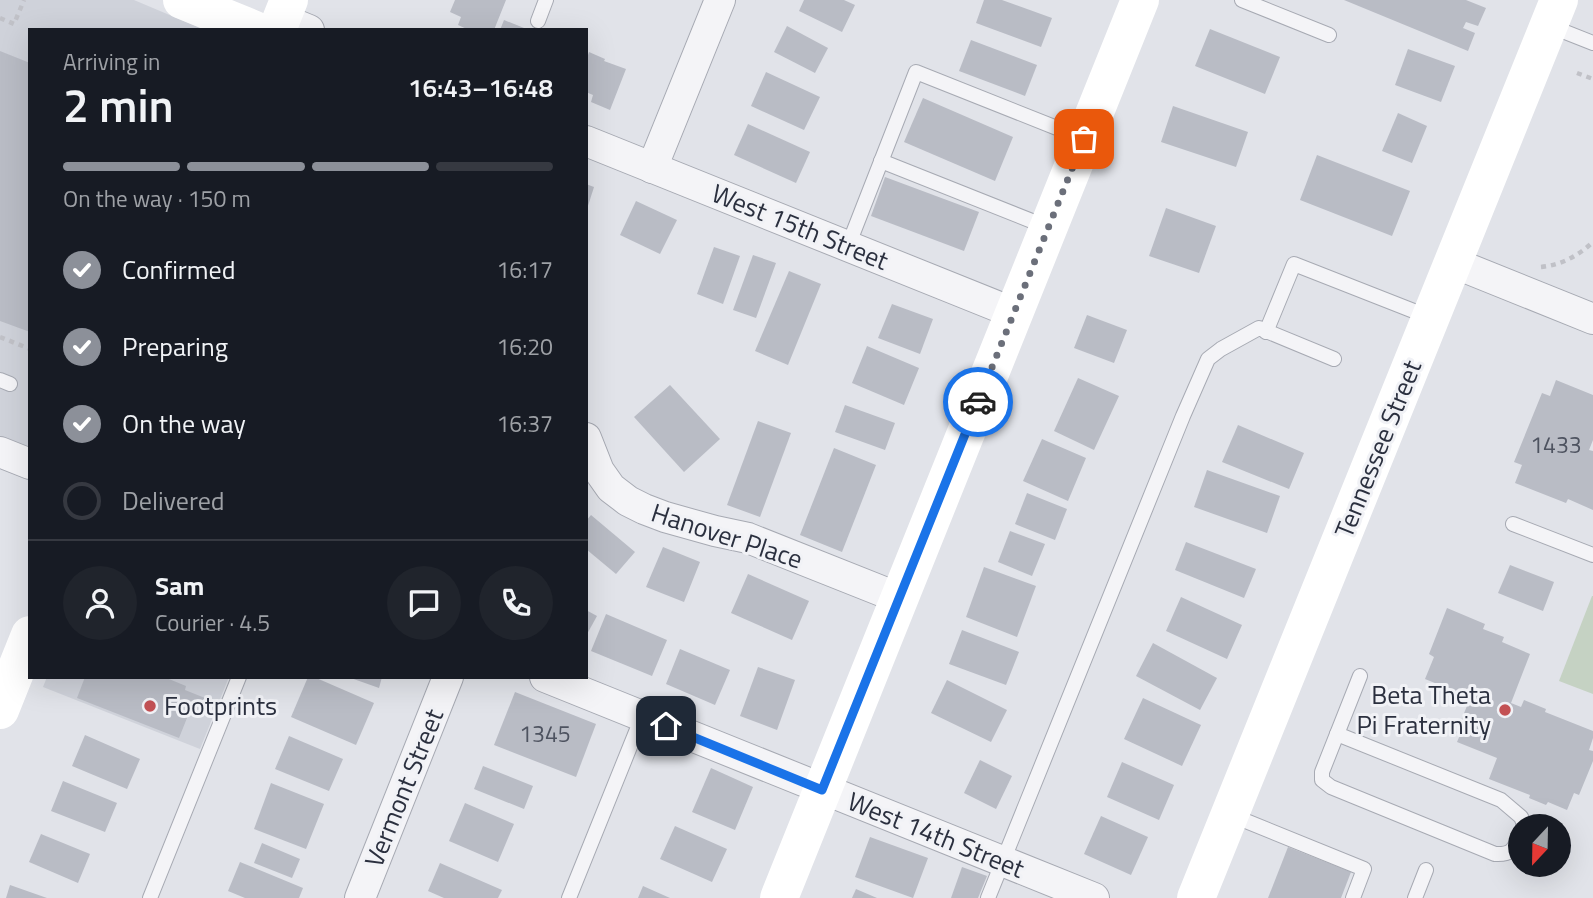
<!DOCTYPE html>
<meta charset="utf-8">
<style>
body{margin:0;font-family:"Titillium Web",sans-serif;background:#20242c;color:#f1f3f6;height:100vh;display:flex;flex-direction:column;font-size:26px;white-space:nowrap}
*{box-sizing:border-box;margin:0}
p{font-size:23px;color:#9ea1a6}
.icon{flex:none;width:38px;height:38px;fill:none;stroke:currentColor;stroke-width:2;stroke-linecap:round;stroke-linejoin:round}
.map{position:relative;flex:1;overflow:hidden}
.drawer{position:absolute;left:28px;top:28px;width:560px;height:651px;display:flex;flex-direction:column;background:#171b24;border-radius:0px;box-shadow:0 7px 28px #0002}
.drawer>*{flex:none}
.needle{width:46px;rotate:202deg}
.controls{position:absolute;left:1508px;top:814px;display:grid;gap:14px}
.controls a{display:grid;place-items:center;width:63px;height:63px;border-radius:50%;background:#171b24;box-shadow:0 7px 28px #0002;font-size:35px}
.pin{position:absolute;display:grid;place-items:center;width:60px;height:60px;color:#fff;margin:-30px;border-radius:14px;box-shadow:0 4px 10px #0006}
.courier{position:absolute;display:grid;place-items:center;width:70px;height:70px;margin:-35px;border:5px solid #1a73e8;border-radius:50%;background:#fff;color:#222;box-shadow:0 2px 9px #0007}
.head em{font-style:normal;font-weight:600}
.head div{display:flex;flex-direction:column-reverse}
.head{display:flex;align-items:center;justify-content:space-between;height:119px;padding:0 35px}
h1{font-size:46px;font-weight:600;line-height:52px}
.bar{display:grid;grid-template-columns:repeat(4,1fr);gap:10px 7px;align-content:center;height:84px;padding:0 35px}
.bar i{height:9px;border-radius:5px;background:#363941}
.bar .current{background:#8c9099}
.bar p{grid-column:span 4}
.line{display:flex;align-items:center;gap:18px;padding:0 35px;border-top:2px solid #363941}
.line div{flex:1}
.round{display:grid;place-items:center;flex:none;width:74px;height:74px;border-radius:37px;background:#20242c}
ol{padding:0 35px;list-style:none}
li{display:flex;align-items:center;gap:21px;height:77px}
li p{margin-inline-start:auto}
li .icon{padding:7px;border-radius:50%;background:#8c9099;color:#fff;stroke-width:4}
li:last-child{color:#9ea1a6}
li i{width:38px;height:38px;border:4px solid #363941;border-radius:50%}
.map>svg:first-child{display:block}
.built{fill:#cfd2da}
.green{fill:#c5d2c3}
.building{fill:#b9bcc5}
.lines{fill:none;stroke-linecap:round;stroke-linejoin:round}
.service-casing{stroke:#a7aab3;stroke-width:16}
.minor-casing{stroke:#a7aab3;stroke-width:32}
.path{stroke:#c0c1c7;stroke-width:4.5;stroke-dasharray:5 5;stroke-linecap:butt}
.service{stroke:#f4f4f7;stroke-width:14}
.minor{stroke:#f4f4f7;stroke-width:30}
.secondary{stroke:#fff;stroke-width:38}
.done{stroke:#6b6f7a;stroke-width:7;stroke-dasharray:0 12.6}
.route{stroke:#1a73e8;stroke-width:9}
.poi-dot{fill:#c35154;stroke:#f1f2f6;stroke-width:2.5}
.labels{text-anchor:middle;stroke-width:6;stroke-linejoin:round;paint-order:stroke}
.number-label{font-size:23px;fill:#4e5360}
.street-label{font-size:26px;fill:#2b303f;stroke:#f1f2f6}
.poi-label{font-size:26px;fill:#2b303f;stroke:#f1f2f6;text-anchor:end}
</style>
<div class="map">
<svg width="1593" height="898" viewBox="0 0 1593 898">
<rect width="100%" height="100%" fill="#e1e3e9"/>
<g class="built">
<polygon points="0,0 134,0 205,30 30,30 30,449 0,437"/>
<polygon points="47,677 229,677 200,749 43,687"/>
</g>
<polygon class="green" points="1592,596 1593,596 1593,694 1559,681"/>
<g class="building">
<polygon points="455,0 506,0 494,30 469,30 458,25 461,17 450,12"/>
<polygon points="804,0 844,0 855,5 842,32 799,11"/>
<polygon points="984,0 1002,0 1052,18 1041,47 976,23"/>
<polygon points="1344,0 1466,0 1486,8 1478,26 1466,22 1463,28 1475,33 1468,51"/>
<polygon points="504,20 529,30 500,30"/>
<polygon points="787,26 828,48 815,73 774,52"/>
<polygon points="1210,29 1280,57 1265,94 1195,66"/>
<polygon points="971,40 1037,65 1025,96 959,71"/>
<polygon points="1408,49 1455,66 1441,102 1395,85"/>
<polygon points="0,51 30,63 30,332 0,321"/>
<polygon points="589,52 605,59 604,61 626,69 610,110 591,102 593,95 586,92 586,54 588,55"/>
<polygon points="766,72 820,97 804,130 751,106"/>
<polygon points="923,98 1013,137 995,181 904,142"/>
<polygon points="1173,106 1248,132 1236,167 1161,142"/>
<polygon points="1398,113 1427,126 1412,163 1382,151"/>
<polygon points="748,124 810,152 796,183 734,155"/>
<polygon points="1317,155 1410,191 1392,236 1300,200"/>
<polygon points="885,177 979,212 964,251 871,216"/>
<polygon points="586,184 594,187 587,209 586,209"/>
<polygon points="636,201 677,220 660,254 620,235"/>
<polygon points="1166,208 1216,226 1199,273 1149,256"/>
<polygon points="714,247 740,256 723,304 697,294"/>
<polygon points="753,255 776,263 756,318 733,310"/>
<polygon points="789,271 821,284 788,365 755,351"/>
<polygon points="892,304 933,319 920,354 878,338"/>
<polygon points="1087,315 1127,330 1114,363 1074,348"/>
<polygon points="867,346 919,368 904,405 852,383"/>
<polygon points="1078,378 1119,396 1094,450 1054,431"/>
<polygon points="1556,380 1593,395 1593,440 1589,450 1593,451 1593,510 1568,499 1566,503 1515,483 1522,465 1514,462 1542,393 1550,396"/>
<polygon points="670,385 720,439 684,472 634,417"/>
<polygon points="845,405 895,423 885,450 835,432"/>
<polygon points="758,421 791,433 760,517 727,505"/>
<polygon points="1238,425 1304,453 1289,489 1222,462"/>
<polygon points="1042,439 1086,458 1068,501 1023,481"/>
<polygon points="834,448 876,465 842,552 800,535"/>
<polygon points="1207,470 1280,496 1267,533 1194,507"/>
<polygon points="1027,493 1067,509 1055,540 1015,524"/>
<polygon points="591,515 635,552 616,574 586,549 586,521"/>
<polygon points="1010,531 1045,544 1032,576 998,562"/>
<polygon points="1186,542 1256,569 1244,598 1175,570"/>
<polygon points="663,547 700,562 684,602 646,587"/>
<polygon points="1510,565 1554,582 1543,611 1498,593"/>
<polygon points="984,567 1036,586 1017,637 966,617"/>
<polygon points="748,574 809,601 792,640 731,613"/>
<polygon points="1181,597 1242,625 1227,659 1166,631"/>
<polygon points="1447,608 1485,624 1483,629 1504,637 1502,642 1530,654 1511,703 1521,707 1524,700 1546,709 1545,712 1593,731 1593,738 1589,750 1593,751 1593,761 1579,795 1574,793 1567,810 1548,802 1546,805 1529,798 1530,795 1489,779 1497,758 1457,742 1460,735 1456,733 1469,701 1450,694 1452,690 1425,679 1434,657 1429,654"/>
<polygon points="586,610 597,616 586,636"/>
<polygon points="606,614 667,640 652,676 591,651"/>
<polygon points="962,630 1019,652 1006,685 949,664"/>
<polygon points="1153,643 1217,678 1200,710 1136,676"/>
<polygon points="680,649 730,670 715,705 666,684"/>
<polygon points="758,667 795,680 777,730 740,716"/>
<polygon points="85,677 164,677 186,686 185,690 205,698 198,717 189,713 179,738 77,698"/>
<polygon points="308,677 314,677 374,703 356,745 291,717"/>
<polygon points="348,677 382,677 379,688"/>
<polygon points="947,680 1007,710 991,742 931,713"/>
<polygon points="515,692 596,724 576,777 494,745"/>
<polygon points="1143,698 1201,725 1182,766 1124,739"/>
<polygon points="85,735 140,759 127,789 72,766"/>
<polygon points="289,736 343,759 329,791 275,769"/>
<polygon points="980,760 1012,776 996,809 964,793"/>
<polygon points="1122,762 1174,785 1159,820 1107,797"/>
<polygon points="483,766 533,786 524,809 474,789"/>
<polygon points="711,768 753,787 735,830 692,812"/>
<polygon points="63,781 117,803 105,832 51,811"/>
<polygon points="271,783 324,804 306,849 254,829"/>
<polygon points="465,803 514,824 498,862 449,841"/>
<polygon points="1101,816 1148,837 1131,875 1084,854"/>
<polygon points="675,826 727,849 712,882 660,859"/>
<polygon points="41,834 90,854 78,883 29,862"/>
<polygon points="870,837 928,858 913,898 855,877"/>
<polygon points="262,843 300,859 292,878 254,863"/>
<polygon points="1288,847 1351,872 1341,898 1268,898"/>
<polygon points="240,862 303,888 299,898 245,898 228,891"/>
<polygon points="440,863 502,890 498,898 444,898 428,891"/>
<polygon points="962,867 987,876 978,898 951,898"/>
<polygon points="10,885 47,898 6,898"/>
<polygon points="643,886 670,898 638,898"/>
<polygon points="856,889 877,898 852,898"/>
</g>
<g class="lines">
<g class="service-casing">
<g id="service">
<polyline points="1242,0 1329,35"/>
<polyline points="538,21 546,0"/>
<polyline points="1550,26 1593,43"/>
<polyline points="881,161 1047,227"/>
<polyline points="848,246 916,72 1082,138"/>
<polyline points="1266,332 1294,264 1429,317"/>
<polyline points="0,380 10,384"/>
<polyline points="1513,524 1593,555"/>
<path d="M1360,676L1322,772V780L1331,787L1495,854C1514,855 1514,848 1521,832"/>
<polyline points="1337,734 1501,800 1521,817 1524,824 1523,826"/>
<polyline points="1231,815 1364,869 1353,898"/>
<polyline points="150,898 239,677"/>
<polyline points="569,898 642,717"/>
<polyline points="988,898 1183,416 1208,359 1221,349 1259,328 1334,359"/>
<polyline points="1415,898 1426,870"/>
</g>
</g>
<g class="minor-casing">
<g id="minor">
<polyline points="282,19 309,30"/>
<polyline points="586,141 1014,313"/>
<polyline points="652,168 720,0"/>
<polyline points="1454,263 1593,319"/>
<polyline points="586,438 599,471 611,488 628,501 644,509 665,517 715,531 748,538 899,598"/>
<polyline points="0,452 30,464"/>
<polyline points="545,677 1094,898"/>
<polyline points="360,898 448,677"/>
</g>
</g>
<g class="path">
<polyline points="0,18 14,24 24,0"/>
<polyline points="1577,73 1593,79"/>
<path d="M1541,267C1561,265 1578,256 1593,242"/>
<polyline points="0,337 30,349"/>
</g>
<use href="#service" class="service"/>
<use href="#minor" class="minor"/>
<g class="secondary">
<polyline points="182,0 255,30"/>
<polyline points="277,30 289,0"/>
<polyline points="0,710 30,635"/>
<polyline points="779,898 1140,0"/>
<polyline points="1196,898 1559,0"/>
</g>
</g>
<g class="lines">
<polyline class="done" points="978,402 1084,139"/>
<polyline class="route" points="666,726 822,790 978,402"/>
</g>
<g class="poi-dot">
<circle cx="150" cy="706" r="7"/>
<circle cx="1505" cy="710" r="7"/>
</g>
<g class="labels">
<g class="number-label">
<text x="1556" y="453">1433</text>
<text x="545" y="742">1345</text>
</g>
<g class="street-label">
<text transform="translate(800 227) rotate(22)" y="9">West 15th Street</text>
<text transform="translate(1378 449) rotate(-68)" y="9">Tennessee Street</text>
<text transform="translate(727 536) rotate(18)" y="9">Hanover Place</text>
<text transform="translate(404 788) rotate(-68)" y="9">Vermont Street</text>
<text transform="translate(936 835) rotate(22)" y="9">West 14th Street</text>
</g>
<g class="poi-label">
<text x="1491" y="704">Beta Theta<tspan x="1491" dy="30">Pi Fraternity</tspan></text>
<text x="164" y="715" text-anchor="start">Footprints</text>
</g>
</g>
</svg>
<div class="controls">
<a><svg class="needle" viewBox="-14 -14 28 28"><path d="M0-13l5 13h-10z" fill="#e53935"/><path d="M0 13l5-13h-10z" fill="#9ea1a6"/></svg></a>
</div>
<div class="pin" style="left:1084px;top:139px;background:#ea580c"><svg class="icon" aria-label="bag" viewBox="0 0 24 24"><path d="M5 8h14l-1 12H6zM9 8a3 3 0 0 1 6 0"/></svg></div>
<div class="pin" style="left:666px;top:726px;background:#1f2937"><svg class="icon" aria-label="home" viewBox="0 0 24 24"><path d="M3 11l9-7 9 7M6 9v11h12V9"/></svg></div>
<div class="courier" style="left:978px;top:402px"><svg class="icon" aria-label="car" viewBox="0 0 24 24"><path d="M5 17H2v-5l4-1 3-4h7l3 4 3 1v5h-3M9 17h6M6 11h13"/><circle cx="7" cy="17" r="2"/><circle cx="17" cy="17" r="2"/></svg></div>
<section class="drawer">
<div class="head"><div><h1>2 min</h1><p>Arriving in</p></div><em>16:43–16:48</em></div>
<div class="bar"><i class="current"></i><i class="current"></i><i class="current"></i><i></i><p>On the way · 150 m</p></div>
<ol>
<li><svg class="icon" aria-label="check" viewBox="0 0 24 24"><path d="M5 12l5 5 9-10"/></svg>Confirmed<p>16:17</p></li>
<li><svg class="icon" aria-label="check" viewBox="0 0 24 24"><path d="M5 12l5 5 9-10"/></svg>Preparing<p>16:20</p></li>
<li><svg class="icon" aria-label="check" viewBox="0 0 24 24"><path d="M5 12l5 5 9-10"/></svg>On the way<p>16:37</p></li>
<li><i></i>Delivered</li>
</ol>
<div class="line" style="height:126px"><a class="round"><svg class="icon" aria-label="person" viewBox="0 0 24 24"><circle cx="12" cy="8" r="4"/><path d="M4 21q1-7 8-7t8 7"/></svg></a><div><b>Sam</b><p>Courier · 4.5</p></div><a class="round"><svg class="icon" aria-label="chat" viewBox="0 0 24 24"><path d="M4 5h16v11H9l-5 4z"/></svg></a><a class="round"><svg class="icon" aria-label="phone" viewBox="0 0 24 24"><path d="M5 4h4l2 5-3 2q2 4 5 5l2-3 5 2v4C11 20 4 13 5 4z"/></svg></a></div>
</section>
</div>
